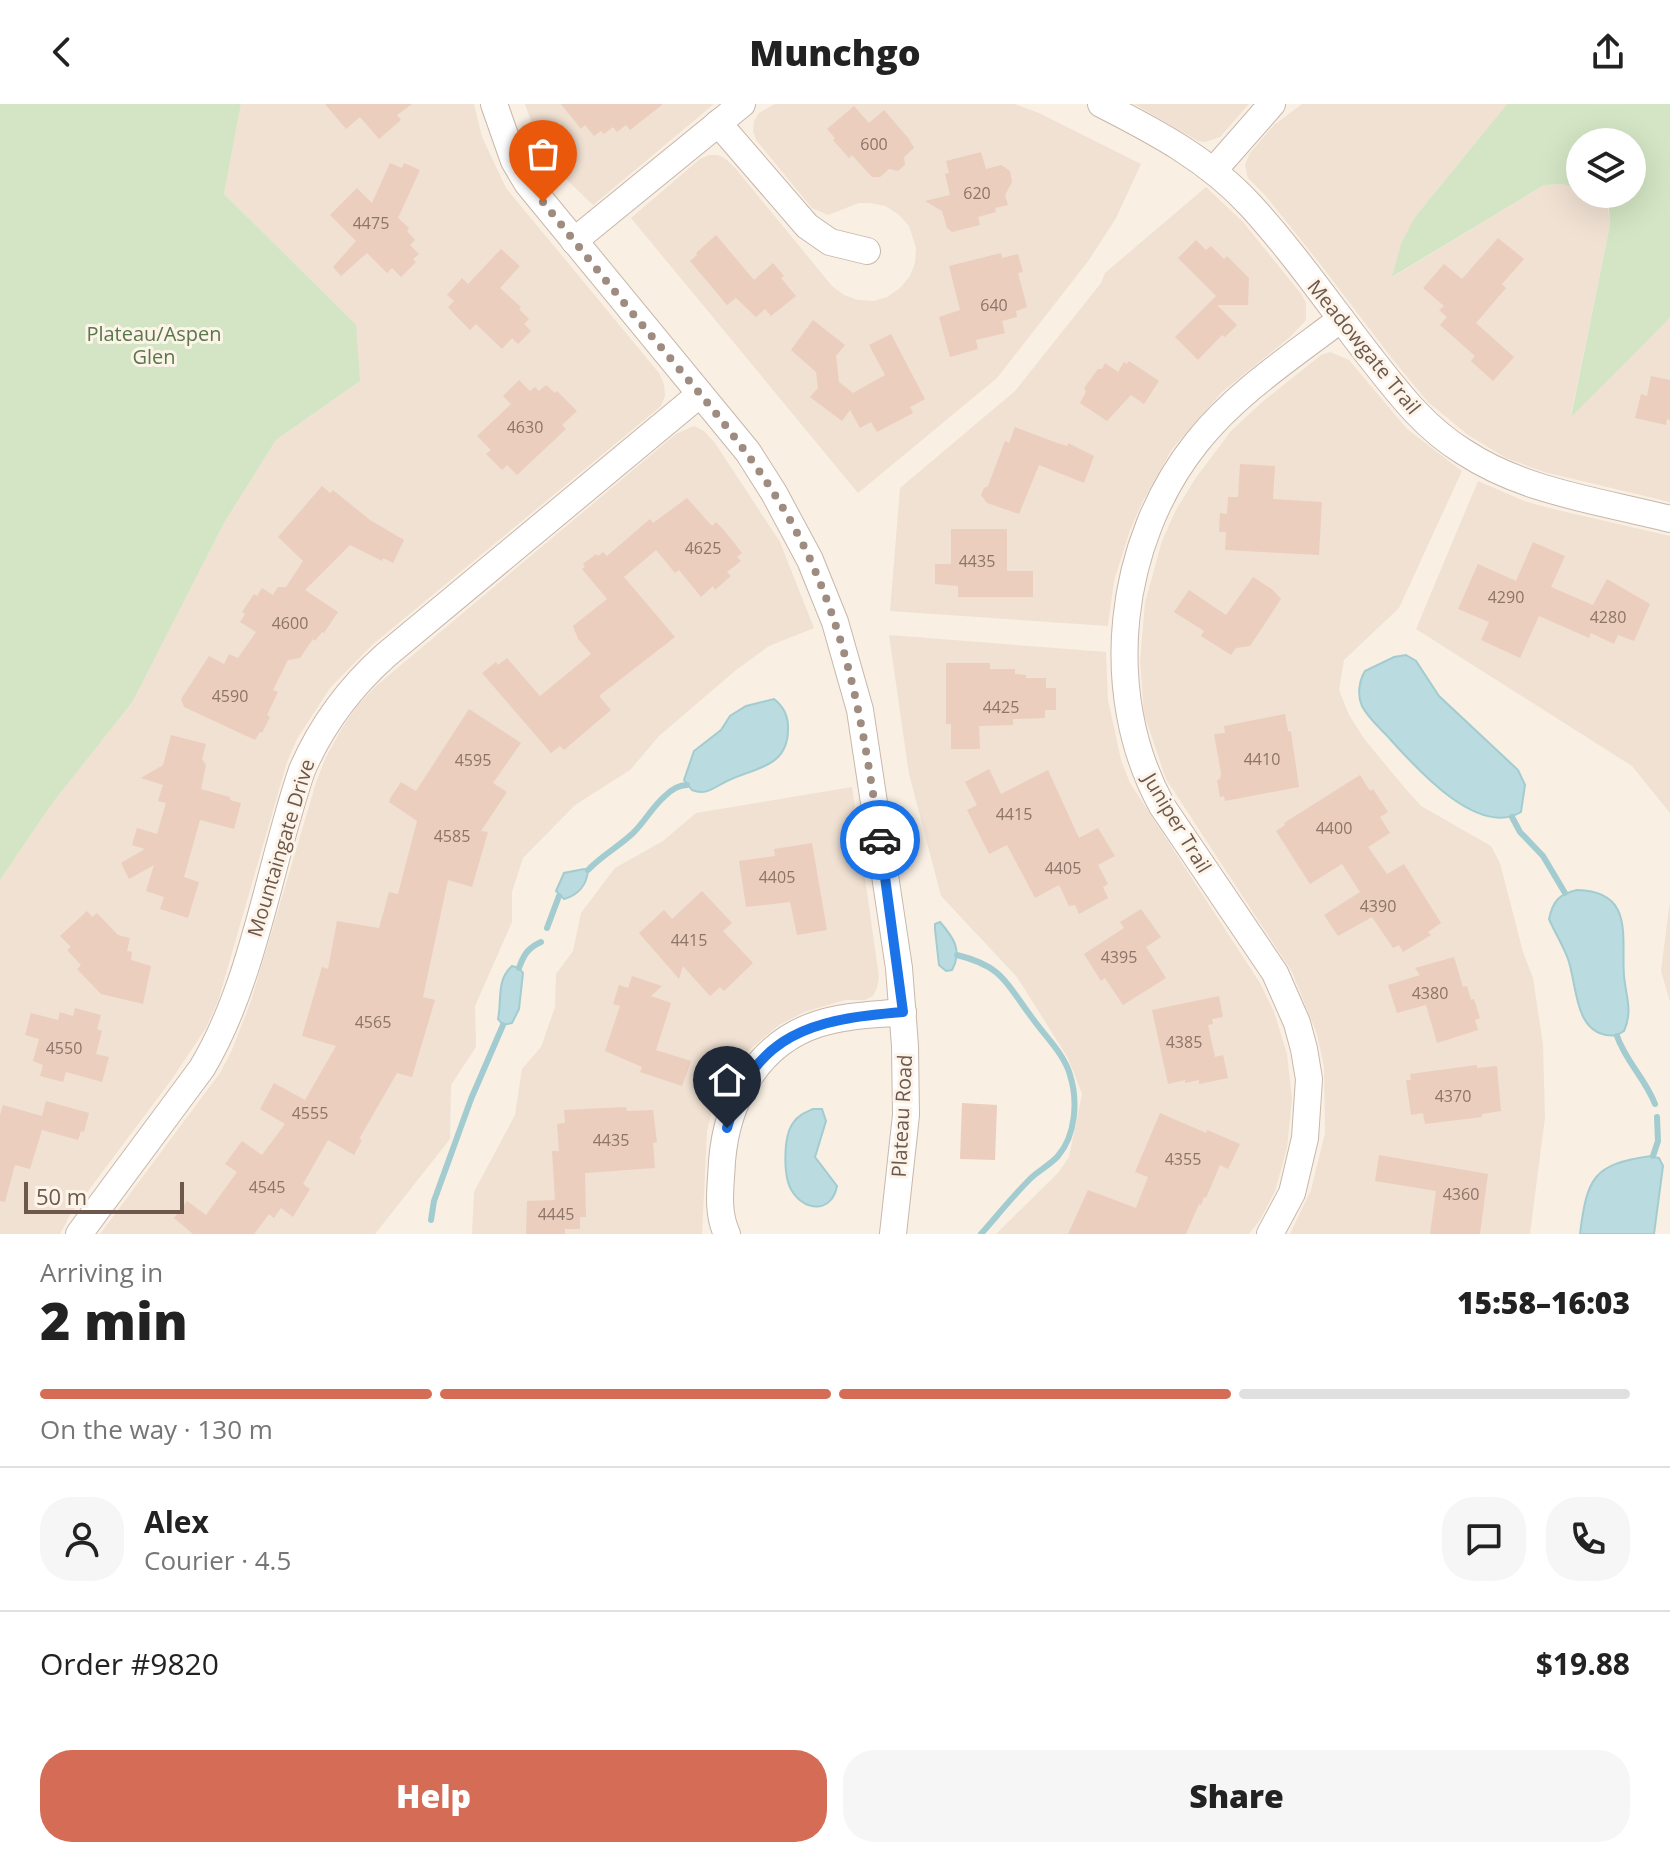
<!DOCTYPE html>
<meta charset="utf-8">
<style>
body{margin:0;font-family:"Open Sans",sans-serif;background:#f6f6f6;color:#222;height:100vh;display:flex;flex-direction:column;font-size:30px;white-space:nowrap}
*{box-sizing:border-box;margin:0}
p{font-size:26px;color:#767676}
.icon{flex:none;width:44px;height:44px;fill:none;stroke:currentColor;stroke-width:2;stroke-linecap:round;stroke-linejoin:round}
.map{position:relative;height:1130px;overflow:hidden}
.side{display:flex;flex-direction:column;background:#fff;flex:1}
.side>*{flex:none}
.tools{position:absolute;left:1566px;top:24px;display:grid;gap:16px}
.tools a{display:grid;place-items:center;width:80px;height:80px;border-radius:50%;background:#fff;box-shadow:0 8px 32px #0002;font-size:40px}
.scale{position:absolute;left:24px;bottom:20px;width:160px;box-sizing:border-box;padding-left:8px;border:4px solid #6e574c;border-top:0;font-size:22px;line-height:28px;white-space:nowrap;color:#6e574c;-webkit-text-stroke:6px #fdf4e9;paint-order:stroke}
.pin{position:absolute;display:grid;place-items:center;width:68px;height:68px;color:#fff;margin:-82px -34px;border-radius:50% 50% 50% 0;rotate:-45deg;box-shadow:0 0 8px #0007}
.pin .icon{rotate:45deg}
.courier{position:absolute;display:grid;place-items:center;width:80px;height:80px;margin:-40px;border:6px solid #1a73e8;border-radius:50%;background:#fff;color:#222;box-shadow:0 2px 10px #0007}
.head em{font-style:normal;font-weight:800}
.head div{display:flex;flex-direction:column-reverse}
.head{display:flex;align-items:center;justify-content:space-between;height:136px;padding:0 40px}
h1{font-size:52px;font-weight:800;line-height:60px}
.bar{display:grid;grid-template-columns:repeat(4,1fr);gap:12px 8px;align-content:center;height:96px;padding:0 40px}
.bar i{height:10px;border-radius:6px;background:#e0e0e0}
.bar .selected{background:#d56c56}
.bar p{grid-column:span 4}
.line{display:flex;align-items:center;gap:20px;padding:0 40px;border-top:2px solid #e0e0e0}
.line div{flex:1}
.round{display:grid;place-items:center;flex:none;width:84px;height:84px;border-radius:32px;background:#f6f6f6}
.button{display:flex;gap:16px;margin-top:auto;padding:16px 40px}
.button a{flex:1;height:92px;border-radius:32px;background:#d56c56;color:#fff;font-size:32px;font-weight:800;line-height:92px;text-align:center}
.button a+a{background:#f6f6f6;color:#222}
header{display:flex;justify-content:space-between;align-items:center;height:104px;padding:0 40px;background:#fff;font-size:36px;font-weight:800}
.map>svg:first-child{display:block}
.residential{fill:#f0e1d3}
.green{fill:#d3e5c4}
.water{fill:#badce0;stroke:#a2ccd0;stroke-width:2}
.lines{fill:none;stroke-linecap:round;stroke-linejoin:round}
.stream{stroke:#a2ccd0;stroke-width:6}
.building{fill:#ebcebe}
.minor-casing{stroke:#c8b7ab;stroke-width:28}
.minor{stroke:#fff;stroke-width:26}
.done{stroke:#9f8c81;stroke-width:8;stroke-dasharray:0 14.4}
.route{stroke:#1a73e8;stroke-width:10}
.labels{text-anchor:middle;stroke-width:6;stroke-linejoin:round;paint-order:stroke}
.number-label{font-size:16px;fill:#8d7568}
.park-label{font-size:20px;fill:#597849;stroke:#fdf4e9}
.street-label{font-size:20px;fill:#6e574c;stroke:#fdf4e9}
</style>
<header><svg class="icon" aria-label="back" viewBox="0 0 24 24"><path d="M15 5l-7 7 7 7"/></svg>Munchgo<svg class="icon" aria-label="share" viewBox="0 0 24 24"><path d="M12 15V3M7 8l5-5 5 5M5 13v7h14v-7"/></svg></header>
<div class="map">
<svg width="1670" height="1130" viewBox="0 0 1670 1130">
<rect width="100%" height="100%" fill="#f9efe3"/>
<g class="residential">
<polygon points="241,0 474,0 482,33 506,84 659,269 664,280 665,292 661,302 372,541 330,584 297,635 287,658 218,897 206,924 172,975 70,1111 60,1130 0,1130 0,776 51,701 133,597 224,419 276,336 360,277 273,139 224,90"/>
<polygon points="525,0 714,0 593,101 559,68 548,54 537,34"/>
<polygon points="775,0 1015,0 1039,9 1141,60 1116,114 1089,156 997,274 858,389 631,114 700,55 709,51 718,51 726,55 736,65 832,182 844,191 858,196 874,197 887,193 900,184 910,172 915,159 916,144 909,122 898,110 885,102 870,99 859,99 828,111 812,104 756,36 753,27 754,17 759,9"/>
<polygon points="1134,0 1249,0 1220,33 1205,38 1198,37"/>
<polygon points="1302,0 1507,0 1415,113 1393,173 1544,81 1563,80 1580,85 1580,90 1592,90 1608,105 1610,121 1571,311 1670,214 1670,398 1544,368 1506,354 1468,331 1428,298 1394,257 1317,156 1265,91 1248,74 1245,61 1250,49 1274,21"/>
<polygon points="1206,83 1243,118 1302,191 1306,199 1306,216 1290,233 1222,288 1172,345 1143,397 1130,426 1114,477 1108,522 890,507 900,384 1015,287 1101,179 1105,169"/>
<polygon points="1330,248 1349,256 1407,325 1462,367 1399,504 1344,556 1339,586 1349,611 1365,636 1404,683 1421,702 1491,742 1500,759 1523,848 1533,874 1543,941 1545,1013 1530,1130 1290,1130 1311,1086 1325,1029 1324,963 1317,930 1292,868 1166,675 1144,610 1140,557 1145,499 1162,437 1176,406 1195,375 1231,327 1261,299 1321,251"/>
<polygon points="694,322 704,327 715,339 780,438 814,524 769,542 736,566 659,632 630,666 575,701 523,754 512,788 512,818 475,902 476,943 451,981 450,1035 375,1130 100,1130 220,969 232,946 251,897 316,679 325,655 342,624 358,601 376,582 676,330"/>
<polygon points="1478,377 1524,397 1549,404 1670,432 1670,709 1632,662 1416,525"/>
<polygon points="889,531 1106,548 1108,596 1121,656 1130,679 1260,879 1274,908 1287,950 1292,995 1287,1044 1275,1087 1260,1116 1249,1130 996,1130 1058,1069 1069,1053 1082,990 1068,954 1017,873 941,792 909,670"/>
<polygon points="852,683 879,873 877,884 873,892 865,896 845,896 804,908 779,921 744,950 719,989 712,1006 707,1027 702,1130 472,1130 474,1088 515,1011 522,965 541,943 555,903 556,870 573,847 581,809 615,764 663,737 696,709"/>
<polygon points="1670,796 1670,898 1661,867"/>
</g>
<g class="green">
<polygon points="0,0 241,0 224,90 356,221 360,277 276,336 224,419 133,597 51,701 0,776"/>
<polygon points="1507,0 1670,0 1670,214 1571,313 1610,121 1608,90 1632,90 1632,38 1580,38 1580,85 1563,80 1544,81 1392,173 1401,140 1415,113"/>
</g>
<g class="water">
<path d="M1406,551L1416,557L1439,592L1518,666L1525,681L1521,708C1478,734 1416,664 1390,635C1381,625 1368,614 1362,602C1357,591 1359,577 1365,567L1394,553Z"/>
<path d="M774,595C783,602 788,611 788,623C789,663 757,663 727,677C714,683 707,692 692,686L684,676L694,647L721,626L730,612L746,602Z"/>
<path d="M584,765L588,766C587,781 578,791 564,795L556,787L564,769Z"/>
<path d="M1577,786C1635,787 1621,834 1624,872C1626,893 1633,907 1624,927C1617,932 1613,932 1606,931C1574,925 1577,880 1568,855C1563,841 1555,829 1549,815C1553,797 1559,790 1577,786Z"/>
<path d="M940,818C953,833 963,846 952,866L946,867L939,861L935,825V820Z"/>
<path d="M512,862L519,864L523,869L519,905L512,919L503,921L498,915C502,897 496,876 512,862Z"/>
<path d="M813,1005H822L826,1017L815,1053L837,1082C832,1109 805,1108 792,1087C783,1073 783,1033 793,1019C798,1011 806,1008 813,1005Z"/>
<path d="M1651,1052L1659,1054L1663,1062L1654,1130H1580C1587,1074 1593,1060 1651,1052Z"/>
</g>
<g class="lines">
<g class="stream">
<polyline points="1512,713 1520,728 1543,752 1565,789"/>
<path d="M588,766C601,752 618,743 632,730C644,719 652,703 665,692C671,686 678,681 687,681"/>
<polyline points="547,824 559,792"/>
<path d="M957,851C1005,863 1006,880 1033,915C1045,932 1065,951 1070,971C1078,996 1076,1031 1058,1052C1050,1061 1038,1067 1030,1075C1012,1093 997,1112 981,1130"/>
<path d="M519,864C524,850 528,844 541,838"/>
<path d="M1617,932C1626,958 1645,974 1655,1000"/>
<polyline points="1653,1052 1658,1037 1657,1013"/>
<polyline points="431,1116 434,1097 471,995 503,921"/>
</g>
</g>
<g class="building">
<polygon points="325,0 412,0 397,11 401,16 379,35 360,13 346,25"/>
<polygon points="561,0 663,0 630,26 626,21 617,28 613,23 604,30 601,27 594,32 585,21 581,25"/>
<polygon points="854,2 869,19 884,6 909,35 914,44 904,53 905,61 898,67 889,65 880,73 872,73 852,51 849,54 833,36 835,34 827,25"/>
<polygon points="981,48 986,65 1001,61 1010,67 1012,78 1005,91 1008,101 995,104 996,108 978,113 980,121 952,128 947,124 942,107 925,97 950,91 945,70 949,69 946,57"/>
<polygon points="390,59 402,64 404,59 420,66 398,114 409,124 407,127 415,136 410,141 419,150 413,155 416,158 401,173 392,164 387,169 367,149 341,172 333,163 356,137 330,111 357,84 372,99"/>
<polygon points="716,131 754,176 773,159 784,172 781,174 796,192 771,212 765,205 756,213 736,194 727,201 690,157 697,151 696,149"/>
<polygon points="1498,134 1524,155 1502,180 1506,184 1476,219 1514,253 1493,277 1471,257 1475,252 1440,221 1447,213 1439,206 1444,202 1423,184 1444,160 1462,175"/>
<polygon points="1196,136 1206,146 1211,142 1224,155 1227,152 1249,174 1248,201 1217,201 1237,221 1225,233 1222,231 1198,256 1175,233 1216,192 1178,154"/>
<polygon points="501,145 520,162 500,184 521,203 519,205 529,215 524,220 531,227 518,240 512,234 502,245 476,220 470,226 455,211 448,203 454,197 447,191 462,174 468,180"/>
<polygon points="1001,149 1002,154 1018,150 1023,168 1018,169 1027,203 1016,207 1017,213 1002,217 1005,229 976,236 978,245 950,253 939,213 960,206 949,162"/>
<polygon points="813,216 845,241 836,252 839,278 853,289 885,271 869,241 891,230 925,295 910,303 913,309 877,328 871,318 860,324 850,306 842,317 810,293 818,284 816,268 791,246"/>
<polygon points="1129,257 1159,277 1144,300 1131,291 1107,317 1080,299 1086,288 1084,284 1098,265 1102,265 1105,259 1118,268 1124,258 1127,260"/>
<polygon points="1651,272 1670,276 1670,316 1667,315 1666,321 1635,314 1641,290 1647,292"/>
<polygon points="519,276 530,287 535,283 539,287 546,281 555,289 557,287 577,307 562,321 566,325 517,371 507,361 502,366 486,350 491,346 477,332 511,300 503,292"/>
<polygon points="1015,323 1057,339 1068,342 1068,339 1094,352 1084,379 1039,361 1019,410 987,399 981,391 984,384 988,382 1005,337 1009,339"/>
<polygon points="1240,360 1275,362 1273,395 1322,398 1319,451 1225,446 1226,428 1219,428 1220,409 1227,410 1228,393 1238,393"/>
<polygon points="322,382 330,389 333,386 370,416 404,436 393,459 383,454 382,457 350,441 305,486 338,508 324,529 322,528 315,537 313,535 300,554 288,556 273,586 278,588 267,611 270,613 262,629 260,628 255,636 184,603 181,595 209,552 224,560 229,550 238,554 256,528 240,518 245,510 242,508 254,490 257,492 262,484 273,491 278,483 286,483 303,457 278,433"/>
<polygon points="687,394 712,422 716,418 724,426 742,449 737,453 741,457 727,468 731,472 715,486 713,482 701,493 679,466 675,469 656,446 624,473 675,533 599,592 611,606 564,646 560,642 551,649 482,569 496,558 498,561 507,554 540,592 591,550 578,535 573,522 607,495 582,465 585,463 583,460 596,450 598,452 603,448 607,452 650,415 653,419"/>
<polygon points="951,425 1007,425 1007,467 1033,467 1033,493 958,493 958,482 935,480 935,460 951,460"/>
<polygon points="1533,438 1565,452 1551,483 1593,501 1607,475 1650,500 1634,537 1618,531 1614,540 1591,529 1589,534 1539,512 1520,554 1481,536 1489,518 1458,505 1478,460 1516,477"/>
<polygon points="1253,473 1273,486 1281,495 1250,542 1236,544 1231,551 1201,532 1204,527 1174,508 1189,486 1226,511"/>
<polygon points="946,559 990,559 990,565 1015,565 1015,570 1026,571 1026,574 1046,574 1046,584 1056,584 1056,606 1045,606 1045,614 1013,615 1013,621 979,622 980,645 951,645 951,620 946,620"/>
<polygon points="469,605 521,639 493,679 507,688 481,727 488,728 472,783 448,776 423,893 435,896 412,973 397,969 359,1035 362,1036 354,1051 328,1036 303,1080 310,1085 293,1113 281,1104 274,1114 269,1110 254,1130 193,1130 174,1114 187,1097 206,1111 237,1068 225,1060 242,1037 262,1051 285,1020 260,1005 274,979 305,996 336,942 302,932 322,863 328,865 337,817 379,824 389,788 398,790 417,717 389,698 391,693 401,678 416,687"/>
<polygon points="1285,610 1288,627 1291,628 1299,683 1225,697 1224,692 1220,693 1217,676 1220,675 1221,669 1214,630 1225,629 1224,622"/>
<polygon points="171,631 206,640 202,655 206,661 201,685 230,693 230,696 241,699 234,725 200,716 184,773 199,778 188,814 160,805 164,793 146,787 154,761 129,775 121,759 145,745 132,741 137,724 157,730 166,699 158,697 163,681 141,674 163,661"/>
<polygon points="989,665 1001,690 1048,666 1079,734 1098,724 1115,752 1098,761 1108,780 1103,783 1108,794 1079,810 1075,801 1069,802 1059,781 1035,794 1007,741 989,750 967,706 977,701 965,678"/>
<polygon points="1360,671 1370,687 1373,685 1388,708 1380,713 1390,729 1368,743 1387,770 1404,760 1441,819 1428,828 1431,831 1403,848 1399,841 1393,844 1372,813 1338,832 1324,811 1360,788 1342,760 1310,780 1276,727 1285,721 1284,719"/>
<polygon points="812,739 827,826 797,831 790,798 746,803 739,757 775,752 774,745"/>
<polygon points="702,787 732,819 723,827 753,859 724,887 720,883 710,892 683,862 679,875 639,829 664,806 672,815"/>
<polygon points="1141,805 1161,833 1146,843 1166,874 1123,901 1105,874 1101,877 1084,850 1124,824 1120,818"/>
<polygon points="87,807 92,813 97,809 118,831 130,834 127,847 132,848 131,856 151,862 143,900 101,890 77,865 81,861 67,846 71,843 60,832"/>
<polygon points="1454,853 1463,883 1467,882 1471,896 1474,895 1480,914 1475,916 1478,926 1437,939 1426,901 1397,909 1388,881 1420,871 1415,864"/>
<polygon points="632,872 662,882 651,892 671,899 656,946 691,957 682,982 640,968 642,963 605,947 620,902 613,900 619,881 628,884"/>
<polygon points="1219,892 1223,913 1212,915 1213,920 1208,921 1215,953 1223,951 1228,974 1199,980 1199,976 1185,979 1185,976 1168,980 1152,906"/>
<polygon points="75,904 101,911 97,925 102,927 96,950 109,953 102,978 66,968 63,978 40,972 43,961 33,957 39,935 25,931 31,909 58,916 60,908 73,912"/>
<polygon points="1477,961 1477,964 1497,962 1501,1007 1482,1010 1482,1013 1425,1020 1423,1009 1411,1011 1406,976 1411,976 1410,970"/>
<polygon points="46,997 89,1009 84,1028 81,1027 78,1036 42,1026 30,1065 15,1061 5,1098 0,1097 0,1011 3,1001 42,1012"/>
<polygon points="962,999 997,1001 995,1056 960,1055"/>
<polygon points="626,1003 627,1007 653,1006 657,1038 653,1039 655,1064 585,1069 586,1113 580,1113 580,1125 565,1125 565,1130 526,1130 527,1097 555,1096 552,1047 559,1047 557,1020 565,1019 564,1006"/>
<polygon points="1160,1009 1206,1029 1207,1026 1240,1040 1228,1065 1220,1061 1206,1094 1204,1093 1201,1101 1199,1100 1186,1130 1068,1130 1088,1086 1136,1104 1148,1073 1135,1068"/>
<polygon points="1379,1051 1488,1070 1480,1130 1430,1130 1436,1087 1375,1077"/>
</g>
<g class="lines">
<g class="minor-casing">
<g id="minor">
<polyline points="494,0 514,57 527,79 748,348 774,389 810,456 835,518 860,606 899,864 905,942 906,1011 893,1130"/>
<path d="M1101,0C1156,28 1209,56 1251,102C1293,148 1329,200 1367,249C1396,286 1423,323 1464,348C1525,388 1600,397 1670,415"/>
<polyline points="718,19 807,122 830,138 867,147"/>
<polyline points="1214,66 1272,0"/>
<polyline points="574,137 742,0"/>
<path d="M79,1130L202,964C254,877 269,762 302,666C322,620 349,584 386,551L700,290"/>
<path d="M727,1130C716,1107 721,1082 722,1057C727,997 757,940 818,920C845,911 875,911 903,908"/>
<path d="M1270,1130L1292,1089L1305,1034L1309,975L1304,945L1297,919L1275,869L1162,702C1100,589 1117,438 1197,338C1236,289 1291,253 1341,215"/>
</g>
</g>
<use href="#minor" class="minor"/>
</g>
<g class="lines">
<path class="done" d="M543,98C580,144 616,190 654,235C712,304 771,371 809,453C852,547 865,635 880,736"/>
<path class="route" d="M727,1024C753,928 815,915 903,908L880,736"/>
</g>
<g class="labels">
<g class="number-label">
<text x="874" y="46">600</text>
<text x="977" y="95">620</text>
<text x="371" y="125">4475</text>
<text x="994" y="207">640</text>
<text x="525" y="329">4630</text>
<text x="703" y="450">4625</text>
<text x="977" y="463">4435</text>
<text x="1506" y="499">4290</text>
<text x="1608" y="519">4280</text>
<text x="290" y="525">4600</text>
<text x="230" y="598">4590</text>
<text x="1001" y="609">4425</text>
<text x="1262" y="661">4410</text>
<text x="473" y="662">4595</text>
<text x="1014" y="716">4415</text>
<text x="1334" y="730">4400</text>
<text x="452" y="738">4585</text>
<text x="1063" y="770">4405</text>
<text x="777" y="779">4405</text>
<text x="1378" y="808">4390</text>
<text x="689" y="842">4415</text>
<text x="1119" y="859">4395</text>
<text x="1430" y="895">4380</text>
<text x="373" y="924">4565</text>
<text x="1184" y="944">4385</text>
<text x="64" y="950">4550</text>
<text x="1453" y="998">4370</text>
<text x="310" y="1015">4555</text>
<text x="611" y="1042">4435</text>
<text x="1183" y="1061">4355</text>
<text x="267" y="1089">4545</text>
<text x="1461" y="1096">4360</text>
<text x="556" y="1116">4445</text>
</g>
<g class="park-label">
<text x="154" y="237">Plateau/Aspen<tspan x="154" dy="23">Glen</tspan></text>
</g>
<g class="street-label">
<text transform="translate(1364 243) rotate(51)" y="7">Meadowgate Trail</text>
<text transform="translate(1177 719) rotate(59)" y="7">Juniper Trail</text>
<text transform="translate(281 744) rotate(-73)" y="7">Mountaingate Drive</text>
<text transform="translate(902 1012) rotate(-87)" y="7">Plateau Road</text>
</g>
</g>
</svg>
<div class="tools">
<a><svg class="icon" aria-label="layers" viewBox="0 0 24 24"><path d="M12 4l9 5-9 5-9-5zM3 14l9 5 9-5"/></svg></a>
</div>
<div class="scale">50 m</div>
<div class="pin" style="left:543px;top:98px;background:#ea580c"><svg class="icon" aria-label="bag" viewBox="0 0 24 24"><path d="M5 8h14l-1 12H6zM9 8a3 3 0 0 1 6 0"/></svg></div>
<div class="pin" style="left:727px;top:1024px;background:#1f2937"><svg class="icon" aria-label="home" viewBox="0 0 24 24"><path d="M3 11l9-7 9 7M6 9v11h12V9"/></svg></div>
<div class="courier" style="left:880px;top:736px"><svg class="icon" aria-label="car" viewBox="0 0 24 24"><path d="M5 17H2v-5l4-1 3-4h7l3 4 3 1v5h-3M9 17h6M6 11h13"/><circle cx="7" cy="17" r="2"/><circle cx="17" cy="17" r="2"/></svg></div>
</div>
<section class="side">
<div class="head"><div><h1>2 min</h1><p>Arriving in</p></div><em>15:58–16:03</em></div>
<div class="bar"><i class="selected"></i><i class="selected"></i><i class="selected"></i><i></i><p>On the way · 130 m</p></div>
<div class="line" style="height:144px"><a class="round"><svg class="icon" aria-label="person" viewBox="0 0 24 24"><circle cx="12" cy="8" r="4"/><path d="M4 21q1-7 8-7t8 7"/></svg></a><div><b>Alex</b><p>Courier · 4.5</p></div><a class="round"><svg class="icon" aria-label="chat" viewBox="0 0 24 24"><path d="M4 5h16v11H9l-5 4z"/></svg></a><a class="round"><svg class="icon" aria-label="phone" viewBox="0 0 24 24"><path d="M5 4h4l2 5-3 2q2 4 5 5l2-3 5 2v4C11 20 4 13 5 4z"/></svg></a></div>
<div class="line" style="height:104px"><div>Order #9820</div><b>$19.88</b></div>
<div class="button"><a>Help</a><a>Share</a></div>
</section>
